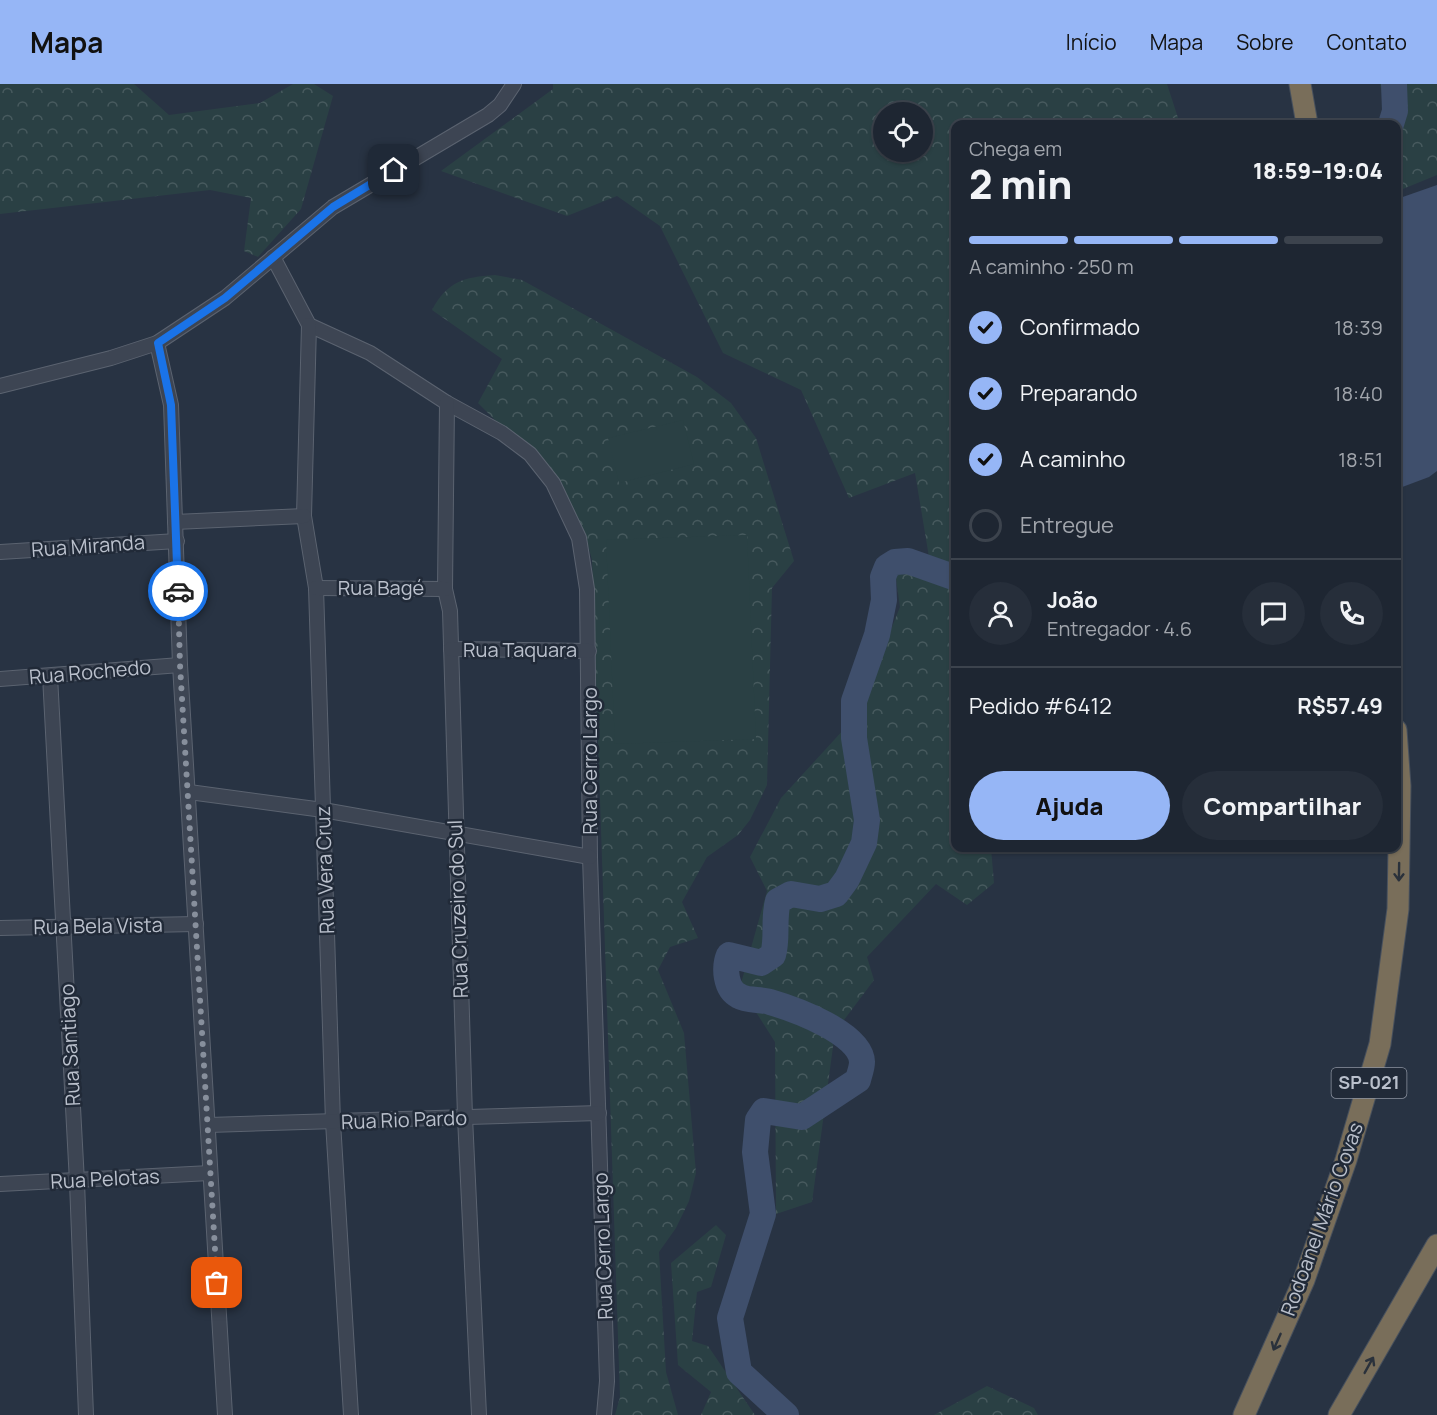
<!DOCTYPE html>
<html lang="pt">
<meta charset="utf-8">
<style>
body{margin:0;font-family:Manrope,sans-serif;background:#262e3a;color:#f1f3f6;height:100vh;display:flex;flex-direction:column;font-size:22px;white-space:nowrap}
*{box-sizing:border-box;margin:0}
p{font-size:20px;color:#a1a5ac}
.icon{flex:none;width:33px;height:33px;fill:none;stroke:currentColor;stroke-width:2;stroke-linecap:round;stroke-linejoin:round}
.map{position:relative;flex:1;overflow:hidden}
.details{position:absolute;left:951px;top:36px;width:450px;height:732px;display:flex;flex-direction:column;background:#1e2632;border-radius:12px;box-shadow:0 2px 4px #0004,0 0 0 2px #3c434d}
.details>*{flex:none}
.fabs{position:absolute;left:873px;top:18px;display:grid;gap:12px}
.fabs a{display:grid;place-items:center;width:60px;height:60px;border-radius:50%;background:#1e2632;box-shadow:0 2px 4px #0004,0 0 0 2px #3c434d;font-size:30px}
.pin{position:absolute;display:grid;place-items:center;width:51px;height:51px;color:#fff;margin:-26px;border-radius:12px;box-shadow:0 3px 9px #0006}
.courier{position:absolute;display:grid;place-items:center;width:60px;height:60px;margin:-30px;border:4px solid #1a73e8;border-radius:50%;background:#fff;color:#222;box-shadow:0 2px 8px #0007}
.summary em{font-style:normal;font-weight:800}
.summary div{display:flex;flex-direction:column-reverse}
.summary{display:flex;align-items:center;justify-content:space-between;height:102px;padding:0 18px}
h1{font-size:39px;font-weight:800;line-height:45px}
.bar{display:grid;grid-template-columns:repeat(4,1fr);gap:9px 6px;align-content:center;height:72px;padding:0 18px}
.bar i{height:8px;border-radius:4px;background:#3c434d}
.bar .current{background:#96b6f6}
.bar p{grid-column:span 4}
.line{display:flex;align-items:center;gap:15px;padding:0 18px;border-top:2px solid #3c434d}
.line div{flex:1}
.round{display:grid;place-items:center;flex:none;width:63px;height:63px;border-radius:32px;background:#262e3a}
ol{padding:0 18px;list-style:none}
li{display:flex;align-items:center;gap:18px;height:66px}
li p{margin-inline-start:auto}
li .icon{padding:6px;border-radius:50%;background:#96b6f6;color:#111;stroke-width:4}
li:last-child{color:#a1a5ac}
li i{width:33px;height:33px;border:3px solid #3c434d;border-radius:50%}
.button{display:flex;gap:12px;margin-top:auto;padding:12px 18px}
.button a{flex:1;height:69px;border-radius:36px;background:#96b6f6;color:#111;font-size:24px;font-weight:800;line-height:69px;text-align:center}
.button a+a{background:#262e3a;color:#f1f3f6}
header{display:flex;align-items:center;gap:36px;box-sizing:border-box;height:84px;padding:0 30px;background:#96b6f6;color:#111}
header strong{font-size:28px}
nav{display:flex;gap:33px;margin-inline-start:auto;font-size:21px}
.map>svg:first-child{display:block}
.forest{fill:url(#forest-crowns);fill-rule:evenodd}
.pitch{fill:#2a4044}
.water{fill:#3f4f6c}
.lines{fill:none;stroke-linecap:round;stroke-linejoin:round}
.river{stroke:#3f4f6c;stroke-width:26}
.minor-casing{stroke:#5b6370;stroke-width:16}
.highway-casing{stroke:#47505d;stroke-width:23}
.minor{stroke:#3d4553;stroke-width:14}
.highway{stroke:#796e5a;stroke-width:21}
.oneway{stroke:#2a313b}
.done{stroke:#878f9c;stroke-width:6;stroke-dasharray:0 10.8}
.route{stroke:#1a73e8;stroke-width:8}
.labels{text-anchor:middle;stroke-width:5;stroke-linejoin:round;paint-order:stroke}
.shield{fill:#212a38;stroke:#8c93a0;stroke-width:1.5}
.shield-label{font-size:18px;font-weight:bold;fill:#bac0cc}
.street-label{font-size:20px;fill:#bac0cc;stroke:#212a38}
</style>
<header>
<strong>Mapa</strong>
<nav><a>Início</a><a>Mapa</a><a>Sobre</a><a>Contato</a></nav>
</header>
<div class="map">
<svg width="1437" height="1331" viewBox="0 0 1437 1331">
<defs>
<pattern id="forest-crowns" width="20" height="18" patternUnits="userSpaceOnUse" patternTransform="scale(1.5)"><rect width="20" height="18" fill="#2a4044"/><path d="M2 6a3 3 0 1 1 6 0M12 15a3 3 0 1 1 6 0" fill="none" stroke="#475a5e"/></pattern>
</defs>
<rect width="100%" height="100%" fill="#283343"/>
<g class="forest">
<polygon points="0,0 134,0 169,31 260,19 293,0 314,0 333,12 301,125 258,173 244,167 251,114 210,106 0,130"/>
<path d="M553,0H1167L1180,40H956V764H991L994,799L967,821L936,800L867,873L874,896L835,948L812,1118L776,1130L775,958L740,903L767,807L750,773L781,714L856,632L900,523L895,488L929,473L915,389L849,414L801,306L723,269L660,142L617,112L567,132L441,87L553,5ZM884,28H922V68H884Z"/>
<polygon points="1380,0 1437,0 1437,91 1398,107 1396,40 1388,40"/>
<path d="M495,191L522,196L697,293L731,319L756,354L794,477L772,504L767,701L750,736L738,751L707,773L682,818L698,854L670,863L658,886L684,949L696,1089L689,1117L676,1144L659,1168L666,1288L678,1331H615L620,1313L592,476L585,450L560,401L478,319L502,275L432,226C447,198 463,193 495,191Z"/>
<polygon points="716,1141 726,1151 711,1203 697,1208 692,1257 708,1262 755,1331 701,1331 711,1308 678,1281 671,1179"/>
<polygon points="987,1302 1034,1324 1038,1331 934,1331"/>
</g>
<g class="pitch">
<polygon points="683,336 694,380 619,399 608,354"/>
<polygon points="747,451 756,655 615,660 606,456"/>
</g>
<polygon class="water" points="1437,101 1437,387 1429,393 1397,405 1397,115"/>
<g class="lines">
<g class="river">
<polyline points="1391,40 1395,27 1394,0"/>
<path d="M786,1331L739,1288L730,1234L763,1130L755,1068L758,1036L764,1027L802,1033L858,996C859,991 862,984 862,978C861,949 794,925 770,918C761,915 747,917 739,912C725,905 724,883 729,871L761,879L773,871C778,854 773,835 778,817L791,810L820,815L836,810L847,795L864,759L867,736L854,654V617L877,551L884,516L883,493L887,483L895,478L908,477L956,494"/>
</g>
<g class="minor-casing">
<g id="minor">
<polyline points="273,173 309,241 370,269 447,319 502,349 530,370 553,399 579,454 587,505 590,773 607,1297 604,1331"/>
<polyline points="309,241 304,432 316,504 333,1038 351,1331"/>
<polyline points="157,259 171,321 180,581 225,1331"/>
<polyline points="0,302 111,274 157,259 225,214 333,123 488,31 500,21 514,0"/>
<polyline points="447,319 445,505 450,527 465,1033 479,1331"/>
<polyline points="175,438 304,432"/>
<polyline points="0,468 177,457"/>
<polyline points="316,504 445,505"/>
<polyline points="451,565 589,567"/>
<polyline points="50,592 77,1098 86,1331"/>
<polyline points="0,595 180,581"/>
<polyline points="189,708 323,726 590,773"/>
<polyline points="0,844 196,840"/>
<polyline points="209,1041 599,1029"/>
<polyline points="0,1100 210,1089"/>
</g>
</g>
<g class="highway-casing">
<g id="highway">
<polyline points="1300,0 1307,40"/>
<polyline points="1244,1331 1304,1196 1346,1076 1380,960 1398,825 1400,702 1396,646"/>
<polyline points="1339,1331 1437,1161"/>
</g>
</g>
<use href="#minor" class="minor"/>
<use href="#highway" class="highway"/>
</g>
<defs><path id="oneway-shaft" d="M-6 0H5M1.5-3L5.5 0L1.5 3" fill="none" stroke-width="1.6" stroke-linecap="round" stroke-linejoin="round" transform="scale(1.5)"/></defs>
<g class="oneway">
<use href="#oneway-shaft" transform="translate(1399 788) rotate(91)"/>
<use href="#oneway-shaft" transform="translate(1277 1258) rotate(114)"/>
<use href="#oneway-shaft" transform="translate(1369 1281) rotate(-61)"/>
</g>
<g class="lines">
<polyline class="done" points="178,507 180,581 217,1199"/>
<polyline class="route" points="178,507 171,321 158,259 225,214 333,123 394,86"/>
</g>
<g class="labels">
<rect class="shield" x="1331.5" y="984" width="75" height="30" rx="4.5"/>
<g class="shield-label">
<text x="1369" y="1005">SP-021</text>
</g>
<g class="street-label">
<text transform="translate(88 462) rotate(-4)" y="7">Rua Miranda</text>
<text x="381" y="511">Rua Bagé</text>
<text x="520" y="573">Rua Taquara</text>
<text transform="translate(90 588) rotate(-5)" y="7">Rua Rochedo</text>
<text transform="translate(590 677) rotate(-90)" y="7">Rua Cerro Largo</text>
<text transform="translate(325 786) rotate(-92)" y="7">Rua Vera Cruz</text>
<text transform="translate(458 825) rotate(-92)" y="7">Rua Cruzeiro do Sul</text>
<text transform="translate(98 842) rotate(-1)" y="7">Rua Bela Vista</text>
<text transform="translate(70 961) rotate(-93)" y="7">Rua Santiago</text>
<text transform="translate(404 1036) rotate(-2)" y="7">Rua Rio Pardo</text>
<text transform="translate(105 1095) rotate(-3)" y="7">Rua Pelotas</text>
<text transform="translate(1322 1135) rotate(-70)" y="7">Rodoanel Mário Covas</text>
<text transform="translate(603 1162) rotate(-92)" y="7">Rua Cerro Largo</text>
</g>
</g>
</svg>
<div class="fabs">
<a><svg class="icon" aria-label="locate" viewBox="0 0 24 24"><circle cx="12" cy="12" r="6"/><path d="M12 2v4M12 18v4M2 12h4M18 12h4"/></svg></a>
</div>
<div class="pin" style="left:217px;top:1199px;background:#ea580c"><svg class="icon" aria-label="bag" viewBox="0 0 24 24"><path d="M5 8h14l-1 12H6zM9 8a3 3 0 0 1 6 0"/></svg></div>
<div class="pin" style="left:394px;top:86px;background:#1f2937"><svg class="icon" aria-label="home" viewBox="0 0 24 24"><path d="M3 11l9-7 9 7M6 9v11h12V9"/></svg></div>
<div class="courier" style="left:178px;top:507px"><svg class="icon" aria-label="car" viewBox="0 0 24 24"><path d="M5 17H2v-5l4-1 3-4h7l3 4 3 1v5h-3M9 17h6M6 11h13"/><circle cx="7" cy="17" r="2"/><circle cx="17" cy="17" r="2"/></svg></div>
<section class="details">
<div class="summary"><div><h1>2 min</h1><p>Chega em</p></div><em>18:59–19:04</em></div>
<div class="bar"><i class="current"></i><i class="current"></i><i class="current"></i><i></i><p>A caminho · 250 m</p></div>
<ol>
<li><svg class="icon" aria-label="check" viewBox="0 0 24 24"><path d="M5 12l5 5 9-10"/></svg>Confirmado<p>18:39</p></li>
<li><svg class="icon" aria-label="check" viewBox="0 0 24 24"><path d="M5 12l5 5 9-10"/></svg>Preparando<p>18:40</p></li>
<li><svg class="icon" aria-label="check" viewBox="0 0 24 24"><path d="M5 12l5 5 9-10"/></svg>A caminho<p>18:51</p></li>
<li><i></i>Entregue</li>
</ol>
<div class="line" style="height:108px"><a class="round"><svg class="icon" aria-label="person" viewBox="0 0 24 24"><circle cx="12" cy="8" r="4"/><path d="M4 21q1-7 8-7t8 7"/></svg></a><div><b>João</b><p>Entregador · 4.6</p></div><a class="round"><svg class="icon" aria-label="chat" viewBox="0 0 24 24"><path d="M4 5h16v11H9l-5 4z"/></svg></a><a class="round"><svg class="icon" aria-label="phone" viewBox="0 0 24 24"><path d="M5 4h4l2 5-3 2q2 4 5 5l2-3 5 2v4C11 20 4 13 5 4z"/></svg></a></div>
<div class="line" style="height:78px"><div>Pedido #6412</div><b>R$57.49</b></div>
<div class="button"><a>Ajuda</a><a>Compartilhar</a></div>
</section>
</div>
